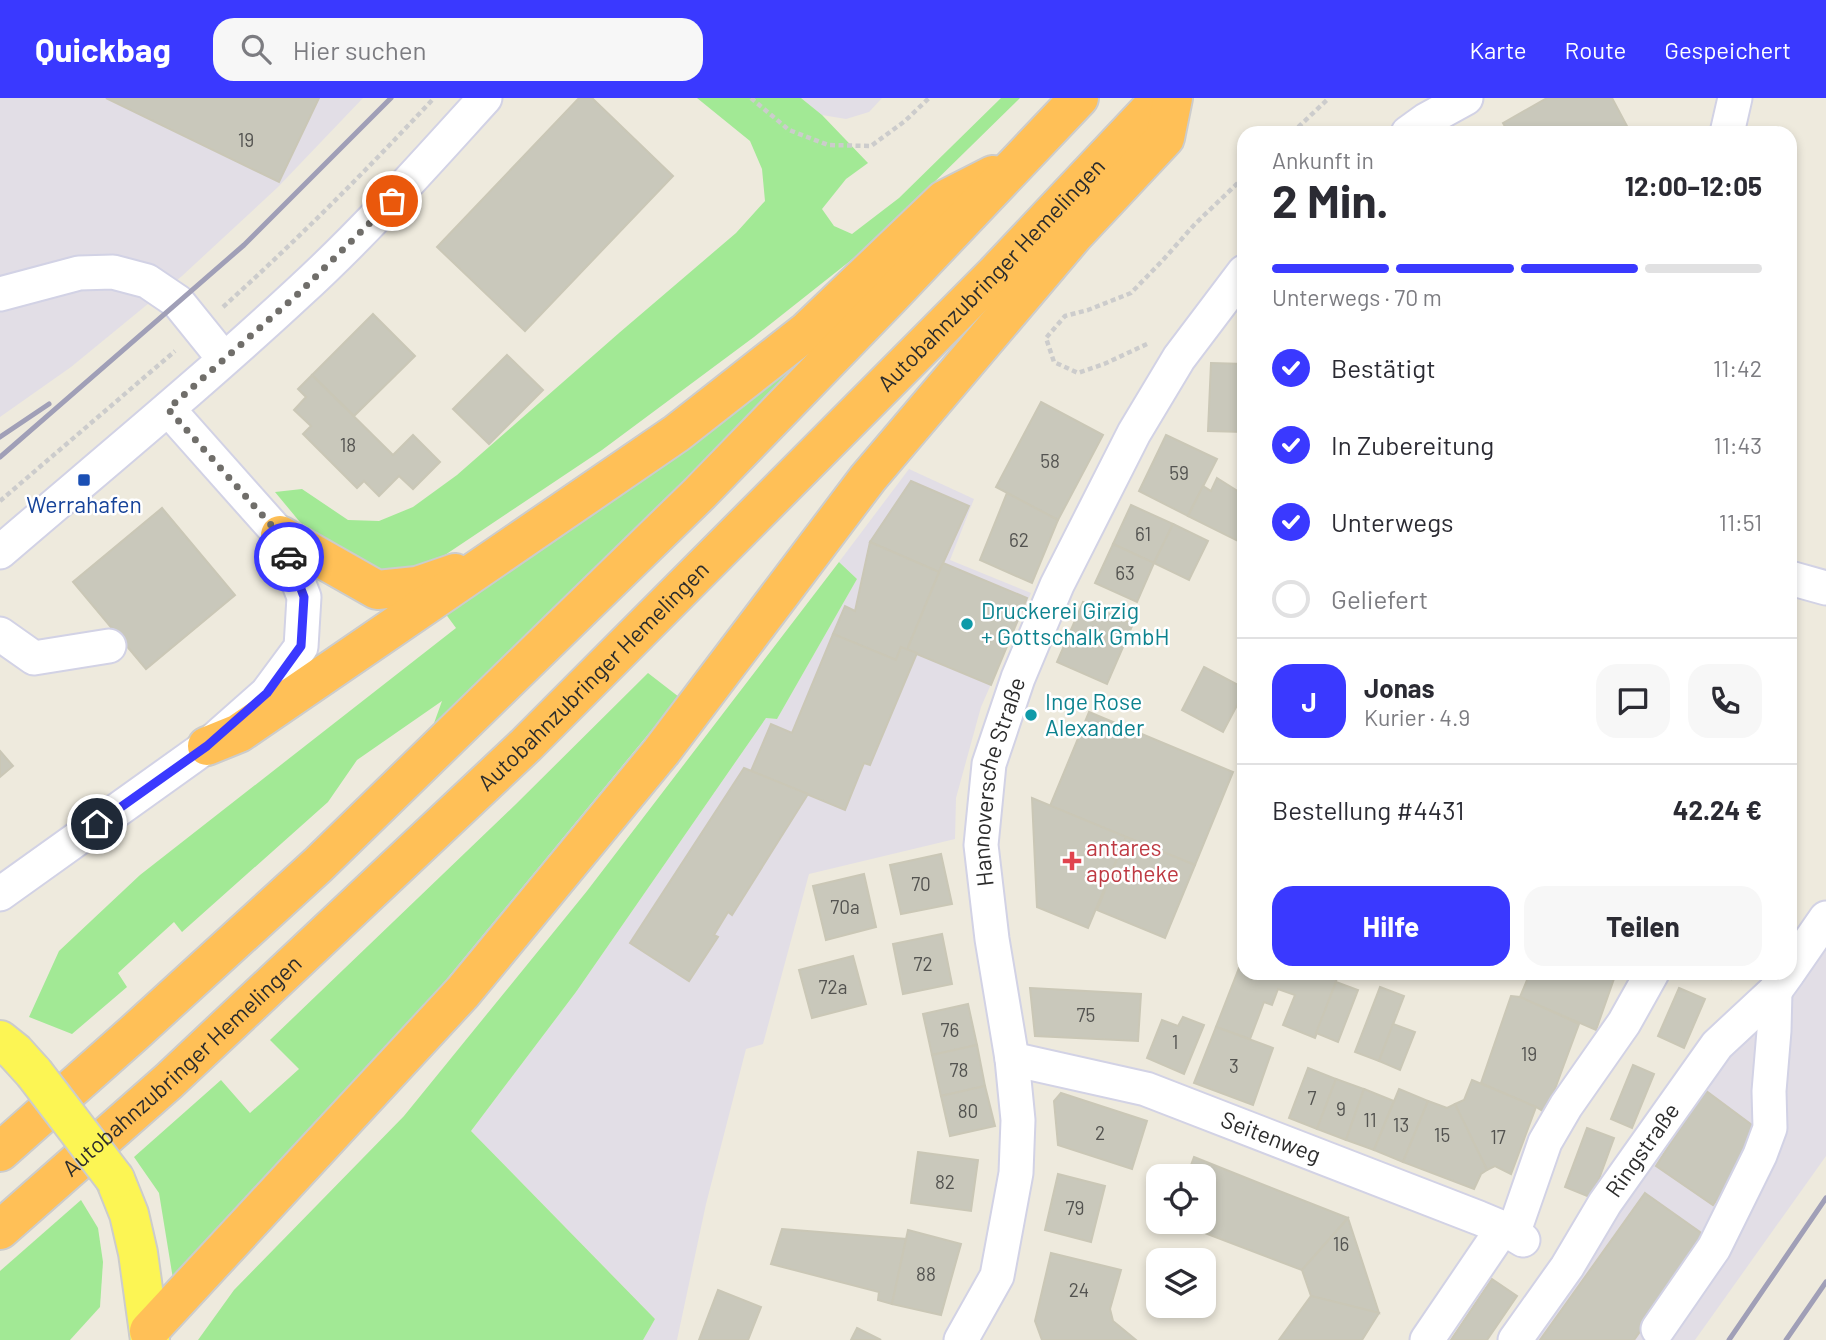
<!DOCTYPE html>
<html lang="de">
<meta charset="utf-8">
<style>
body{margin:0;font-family:Barlow,sans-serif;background:#f7f7f7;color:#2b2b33;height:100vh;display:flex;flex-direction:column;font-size:26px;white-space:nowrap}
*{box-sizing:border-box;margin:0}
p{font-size:23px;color:#7c7c81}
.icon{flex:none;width:38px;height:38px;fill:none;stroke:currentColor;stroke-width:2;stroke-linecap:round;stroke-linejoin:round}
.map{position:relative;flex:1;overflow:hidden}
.panel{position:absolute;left:1237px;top:28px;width:560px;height:854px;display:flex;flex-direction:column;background:#fff;border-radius:21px;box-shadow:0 4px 10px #0003}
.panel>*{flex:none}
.fabs{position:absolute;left:1146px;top:1066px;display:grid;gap:14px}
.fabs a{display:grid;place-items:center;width:70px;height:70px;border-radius:14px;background:#fff;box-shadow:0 4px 10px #0003;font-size:35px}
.pin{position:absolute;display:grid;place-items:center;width:60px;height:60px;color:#fff;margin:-30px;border:4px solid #fff;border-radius:50%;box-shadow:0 2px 7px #0007}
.courier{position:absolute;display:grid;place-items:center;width:70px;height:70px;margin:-35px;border:5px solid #3a39ff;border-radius:50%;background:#fff;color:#222;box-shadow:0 2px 9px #0007}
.headline em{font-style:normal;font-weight:700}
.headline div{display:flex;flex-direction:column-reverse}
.headline{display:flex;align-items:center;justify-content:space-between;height:119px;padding:0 35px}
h1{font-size:46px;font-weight:700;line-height:52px}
.bar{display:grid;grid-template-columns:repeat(4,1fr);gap:10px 7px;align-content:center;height:84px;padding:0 35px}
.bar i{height:9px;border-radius:5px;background:#e1e1e2}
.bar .selected{background:#3a39ff}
.bar p{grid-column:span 4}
.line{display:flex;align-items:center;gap:18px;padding:0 35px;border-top:2px solid #e1e1e2}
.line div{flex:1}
.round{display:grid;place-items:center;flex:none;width:74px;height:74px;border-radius:21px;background:#f7f7f7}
ol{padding:0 35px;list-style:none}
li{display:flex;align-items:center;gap:21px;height:77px}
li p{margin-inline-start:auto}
li .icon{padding:7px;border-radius:50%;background:#3a39ff;color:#fff;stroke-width:4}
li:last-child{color:#7c7c81}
li i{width:38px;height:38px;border:4px solid #e1e1e2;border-radius:50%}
.cta{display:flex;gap:14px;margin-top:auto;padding:14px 35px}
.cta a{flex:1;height:80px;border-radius:21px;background:#3a39ff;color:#fff;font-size:28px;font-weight:700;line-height:80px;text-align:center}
.cta a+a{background:#f7f7f7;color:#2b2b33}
header{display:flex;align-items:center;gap:42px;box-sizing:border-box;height:98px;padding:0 35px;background:#3a39ff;color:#fff}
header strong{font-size:33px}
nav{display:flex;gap:38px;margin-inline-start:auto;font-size:24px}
.search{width:490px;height:63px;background:#f7f7f7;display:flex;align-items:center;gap:18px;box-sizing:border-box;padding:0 24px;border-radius:21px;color:#7c7c81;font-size:26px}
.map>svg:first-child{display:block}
.industrial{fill:#e2dee6}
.green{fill:#a2e995}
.building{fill:#c9c8bb;stroke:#cac7b6;stroke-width:2}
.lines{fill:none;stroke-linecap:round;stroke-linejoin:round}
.minor-casing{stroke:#d2d2e5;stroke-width:37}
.major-casing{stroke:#ccc;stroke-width:42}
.highway-casing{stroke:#ccc;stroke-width:42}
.path{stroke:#ccc;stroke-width:4.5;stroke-dasharray:5 3.5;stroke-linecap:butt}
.minor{stroke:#fff;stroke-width:33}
.major{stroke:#fcf554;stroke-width:38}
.highway{stroke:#ffc057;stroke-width:38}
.rail{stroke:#a09fb7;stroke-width:5}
.major-bridge-casing{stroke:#ccc;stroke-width:42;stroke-linecap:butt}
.major-bridge{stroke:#fcf554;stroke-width:38}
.done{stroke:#706e6a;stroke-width:7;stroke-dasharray:0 12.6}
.route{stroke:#3a39ff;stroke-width:9}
.transit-dot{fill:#1a4fb4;stroke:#fff;stroke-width:2.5}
.culture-dot{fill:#0f9aa8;stroke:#fff;stroke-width:2.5}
.health-dot{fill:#e0444e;stroke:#fff;stroke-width:2.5}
.labels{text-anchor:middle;stroke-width:5;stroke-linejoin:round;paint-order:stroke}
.number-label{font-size:19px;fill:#535350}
.street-label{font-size:23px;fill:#2c2c2c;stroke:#fff}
.transit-label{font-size:23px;fill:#164399;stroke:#fff}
.culture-label{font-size:23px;fill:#0d838f;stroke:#fff;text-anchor:start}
.health-label{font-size:23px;fill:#be3a42;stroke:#fff;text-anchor:start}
</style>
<header>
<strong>Quickbag</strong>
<div class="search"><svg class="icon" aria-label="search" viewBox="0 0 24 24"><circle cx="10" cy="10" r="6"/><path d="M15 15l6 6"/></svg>Hier suchen</div>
<nav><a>Karte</a><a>Route</a><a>Gespeichert</a></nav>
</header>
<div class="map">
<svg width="1826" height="1242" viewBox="0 0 1826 1242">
<rect width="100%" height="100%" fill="#eeeadd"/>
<g class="industrial">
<polygon points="0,0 363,0 278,89 182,178 71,269 0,319"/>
<polygon points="801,0 882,0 869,14 846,21 822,17"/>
<polygon points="909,371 974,401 950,462 1031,495 981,609 956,700 955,741 809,776 763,946 746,951 706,1106 677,1242 643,1242 655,1221 471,1033 576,894 766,620 777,621 857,481 839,464"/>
<polygon points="1826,828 1826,1058 1695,1242 1531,1242 1714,970"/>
</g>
<g class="green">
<polygon points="697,0 801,0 822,17 868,65 846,81 822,111 834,128 852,136 899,100 1001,0 1020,0 869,148 754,239 602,352 439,461 400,474 372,473 336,456 304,429 275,394 302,391 348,422 379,423 413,409 457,377 619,235 736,135 765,103 762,71 750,43"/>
<polygon points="829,237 781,287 433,628 442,603 357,662 328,704 182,834 174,824 118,875 127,889 72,936 29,919 59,853 140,777 456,530 442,511"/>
<polygon points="839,464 857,481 777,621 766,620 576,894 471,1033 655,1221 643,1242 198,1242 234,1192 404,1018 587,793"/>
<polygon points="648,575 679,599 432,899 173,1181 159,1095 134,1059 221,982 250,1015 299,971 270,942 515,707"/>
<polygon points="81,1102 98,1130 103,1164 100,1209 70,1242 0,1242 0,1173"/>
</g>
<g class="building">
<polygon points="106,0 319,0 279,84"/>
<polygon points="579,0 592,0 673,78 525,233 437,149"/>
<polygon points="1547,0 1612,0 1627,28 1615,35 1509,35 1503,25"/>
<polygon points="373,216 415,258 354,318 312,277"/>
<polygon points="507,257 543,292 489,346 453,311"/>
<polygon points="1211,265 1244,266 1244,334 1208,333"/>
<polygon points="312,277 393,357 413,337 440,364 413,391 399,378 379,398 364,383 357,390 303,336 311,328 294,312 306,299 298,291"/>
<polygon points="1041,304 1103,337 1058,422 996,389"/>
<polygon points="1166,337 1217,361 1188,418 1139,393"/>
<polygon points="1217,380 1244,397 1244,393 1244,446 1188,418 1203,388 1211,393"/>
<polygon points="911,383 969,408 939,474 870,444"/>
<polygon points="1007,395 1058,422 1032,485 980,462"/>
<polygon points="1131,407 1173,426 1154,465 1113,446"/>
<polygon points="162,410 235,497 146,571 73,484"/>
<polygon points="1173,426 1208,443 1189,482 1154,465"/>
<polygon points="870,444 939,474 907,552 901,549 896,562 833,536 845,508 855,513"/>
<polygon points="1113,446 1154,465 1137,504 1095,485"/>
<polygon points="943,465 1027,500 991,587 907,552"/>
<polygon points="1083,504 1133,526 1107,586 1057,564"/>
<polygon points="833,536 896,562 901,549 917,555 870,667 864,665 845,712 751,673 771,626 792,635"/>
<polygon points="1204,569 1244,590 1244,594 1223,634 1182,612"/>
<polygon points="1089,614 1233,674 1195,767 1050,708"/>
<polygon points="0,653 13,668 0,679"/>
<polygon points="744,670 808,696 732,817 728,814 714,837 718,839 689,883 630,845"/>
<polygon points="1032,700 1126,739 1088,830 1037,809"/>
<polygon points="1126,739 1195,767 1165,840 1097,812"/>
<polygon points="941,756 952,806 901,816 890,767"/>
<polygon points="864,776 876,829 826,842 813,788"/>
<polygon points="942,836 952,886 903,896 893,846"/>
<polygon points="853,858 866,906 812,920 799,872"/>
<polygon points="1239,870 1244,872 1244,875 1339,875 1315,940 1283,927 1295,897 1278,891 1272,907 1264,904 1250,941 1216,929"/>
<polygon points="1530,875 1616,875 1596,932 1520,899"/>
<polygon points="1714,875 1733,875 1731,881"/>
<polygon points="1336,884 1358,892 1338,944 1316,935"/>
<polygon points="1380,889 1404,898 1379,963 1355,954"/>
<polygon points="1030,890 1141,896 1138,943 1035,938"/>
<polygon points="1679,890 1705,901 1684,950 1658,938"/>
<polygon points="1511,898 1520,899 1579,926 1546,1015 1536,1009 1481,985"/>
<polygon points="968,906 977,947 932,957 923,916"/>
<polygon points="1183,919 1204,927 1184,976 1147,960 1162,922 1178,928"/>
<polygon points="1393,926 1415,934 1400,972 1379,963"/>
<polygon points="1216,929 1273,950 1253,1007 1194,985"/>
<polygon points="977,947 985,988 941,998 932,957"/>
<polygon points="1633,967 1654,976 1632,1030 1611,1021"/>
<polygon points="1308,970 1336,981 1317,1031 1289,1020"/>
<polygon points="1336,981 1364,991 1346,1042 1317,1031"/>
<polygon points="1472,982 1536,1009 1511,1076 1495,1068 1487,1072 1455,1006 1464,1002"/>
<polygon points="985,988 995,1028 950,1038 941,998"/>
<polygon points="1364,991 1394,1003 1374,1052 1346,1042"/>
<polygon points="1399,991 1428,1003 1403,1064 1374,1052"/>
<polygon points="1705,992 1764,1036 1713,1107 1656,1068"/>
<polygon points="1061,995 1147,1023 1132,1071 1058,1047 1054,1003"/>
<polygon points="1428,1003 1447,1010 1455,1006 1487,1072 1481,1076 1474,1091 1403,1064"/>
<polygon points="1587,1030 1614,1040 1592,1100 1565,1089"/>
<polygon points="918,1054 978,1062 971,1113 911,1105"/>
<polygon points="1194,1059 1264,1087 1348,1120 1302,1172 1176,1124 1204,1124 1204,1078 1187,1078"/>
<polygon points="1058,1076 1105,1088 1091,1144 1045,1132"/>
<polygon points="1645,1095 1707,1139 1634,1242 1540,1242"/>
<polygon points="1348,1120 1379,1215 1311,1198 1302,1172"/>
<polygon points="782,1131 906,1141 892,1206 878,1202 879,1194 771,1166"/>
<polygon points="908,1132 961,1146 941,1217 892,1206"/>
<polygon points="1051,1155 1121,1172 1110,1211 1113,1223 1136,1242 1042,1242 1035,1223"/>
<polygon points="1492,1181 1517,1198 1487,1242 1451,1242"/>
<polygon points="718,1192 761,1209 748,1242 699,1242"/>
<polygon points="1311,1198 1379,1215 1362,1242 1279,1242"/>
<polygon points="857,1230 881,1242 851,1242"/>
</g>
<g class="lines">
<g class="minor-casing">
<g id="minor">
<polyline points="1408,35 1426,22 1466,0"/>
<polyline points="1727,35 1735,0"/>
<polyline points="0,196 79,175 113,174 147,183 178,204 224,261"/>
<path d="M0,454C99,369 201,285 297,196C364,135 424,67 485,0"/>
<polyline points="1790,480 1826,490"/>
<polyline points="0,536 34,560 109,548"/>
<polyline points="0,796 207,648 267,595 301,549 304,499 280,437 168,311"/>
<polyline points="1790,872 1826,820"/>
<path id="s1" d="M1012,961L1146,991L1479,1120L1503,1130L1523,1142"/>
<polyline points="1513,1136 1545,1044 1566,1008 1624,925 1652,875"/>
<polyline points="1658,1231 1714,1150 1760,1057 1770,1030 1769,993 1774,933 1775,893"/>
<path id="s2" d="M961,1242L997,1178L1016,1075L1018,1022L1012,961L992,841L981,747L989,666L1018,580L1057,487L1134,335L1179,260L1244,174"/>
<polyline points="1427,1242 1503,1130"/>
<path id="s3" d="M1515,1242L1567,1169L1605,1105L1717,947L1775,893L1788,875"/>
</g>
</g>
<g class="major-casing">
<g id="major">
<polyline points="0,942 15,954 34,975"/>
<polyline points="115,1081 129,1116 138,1155 150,1242"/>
</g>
</g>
<g class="highway-casing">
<g id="highway">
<polyline points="280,437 377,492 417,488 455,475"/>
<polyline points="207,648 239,635 677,335 807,233 944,102 993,77"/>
<polyline points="0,1054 133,936 318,767 700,395 890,199 1079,0"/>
<path id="s4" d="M0,1132L169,983L526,647L995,176L1161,0"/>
<polyline points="149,1233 463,894 661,654 868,380 1074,137 1165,40 1173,0"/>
</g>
</g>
<g class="path">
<polyline points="751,0 789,32 828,47 871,48 905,23 929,0"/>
<polyline points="1292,35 1329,0"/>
<path d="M223,209C296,143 366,73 434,0"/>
<polyline points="1147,246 1104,266 1078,275 1054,264 1046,240 1065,218 1088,212 1131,195 1163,162 1195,126 1244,79"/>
<polyline points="0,403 175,253"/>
</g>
<use href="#minor" class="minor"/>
<use href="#major" class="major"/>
<use href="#highway" class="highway"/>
<g class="rail">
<polyline points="0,339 49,306"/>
<polyline points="0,359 244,147 391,0"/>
<polyline points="1729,1242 1826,1100"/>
<polyline points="1786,1242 1826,1184"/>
</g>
<g class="major-bridge-casing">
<polyline id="major-bridge" points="34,975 115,1081"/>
</g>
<use href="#major-bridge" class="major-bridge"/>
</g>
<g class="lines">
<polyline class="done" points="289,459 280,437 168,311 299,195 392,103"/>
<polyline class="route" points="97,726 207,648 267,595 301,548 304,499 289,459"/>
</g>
<rect class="transit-dot" x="77" y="375" width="14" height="14" rx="3.5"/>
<g class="culture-dot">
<circle cx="967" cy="526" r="7"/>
<circle cx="1031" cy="617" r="7"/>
</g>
<path class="health-dot" d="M1068.5 752.5h7v7h7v7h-7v7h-7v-7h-7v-7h7z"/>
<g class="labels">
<g class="number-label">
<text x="246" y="49">19</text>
<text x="348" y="354">18</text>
<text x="1050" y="370">58</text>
<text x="1179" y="382">59</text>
<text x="1143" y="443">61</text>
<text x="1019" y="449">62</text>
<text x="1125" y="482">63</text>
<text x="921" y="793">70</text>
<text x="845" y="816">70a</text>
<text x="923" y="873">72</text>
<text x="833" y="896">72a</text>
<text x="1086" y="924">75</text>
<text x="950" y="939">76</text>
<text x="1175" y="951">1</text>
<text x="1529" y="963">19</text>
<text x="1234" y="975">3</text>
<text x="959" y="979">78</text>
<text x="1312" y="1007">7</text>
<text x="1341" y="1018">9</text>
<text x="968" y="1020">80</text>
<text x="1370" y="1029">11</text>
<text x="1401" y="1034">13</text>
<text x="1100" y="1042">2</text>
<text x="1442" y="1044">15</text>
<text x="1498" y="1046">17</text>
<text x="945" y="1091">82</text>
<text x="1075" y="1117">79</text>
<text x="1341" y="1153">16</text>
<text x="926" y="1183">88</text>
<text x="1079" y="1199">24</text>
</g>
<g class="street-label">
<text dy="8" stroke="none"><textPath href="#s4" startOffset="1377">Autobahnzubringer Hemelingen</textPath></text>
<text dy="8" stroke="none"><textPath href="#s4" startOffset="812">Autobahnzubringer Hemelingen</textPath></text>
<text dy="8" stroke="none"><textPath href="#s2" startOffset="574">Hannoversche Straße</textPath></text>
<text dy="8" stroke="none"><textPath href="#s4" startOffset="245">Autobahnzubringer Hemelingen</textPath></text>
<text dy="8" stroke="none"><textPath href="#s1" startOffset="271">Seitenweg</textPath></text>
<text dy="8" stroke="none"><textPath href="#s3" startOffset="229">Ringstraße</textPath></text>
</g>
<g class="transit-label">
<text x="84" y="415">Werrahafen</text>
</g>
<g class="culture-label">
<text x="981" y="521">Druckerei Girzig<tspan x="981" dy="26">+ Gottschalk GmbH</tspan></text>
<text x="1045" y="612">Inge Rose<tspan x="1045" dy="26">Alexander</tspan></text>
</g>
<g class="health-label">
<text x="1086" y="758">antares<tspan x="1086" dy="26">apotheke</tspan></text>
</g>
</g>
</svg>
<div class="fabs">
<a><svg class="icon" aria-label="locate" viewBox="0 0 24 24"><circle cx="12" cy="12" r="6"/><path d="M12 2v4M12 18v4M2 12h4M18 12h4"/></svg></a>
<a><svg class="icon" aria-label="layers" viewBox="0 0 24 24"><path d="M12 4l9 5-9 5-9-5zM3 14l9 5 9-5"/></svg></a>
</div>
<div class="pin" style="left:392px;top:103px;background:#ea580c"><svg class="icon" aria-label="bag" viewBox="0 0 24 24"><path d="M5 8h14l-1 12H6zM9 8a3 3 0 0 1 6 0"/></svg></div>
<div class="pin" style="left:97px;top:726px;background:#1f2937"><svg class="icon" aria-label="home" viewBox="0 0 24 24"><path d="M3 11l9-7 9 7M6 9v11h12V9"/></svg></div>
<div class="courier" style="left:289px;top:459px"><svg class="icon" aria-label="car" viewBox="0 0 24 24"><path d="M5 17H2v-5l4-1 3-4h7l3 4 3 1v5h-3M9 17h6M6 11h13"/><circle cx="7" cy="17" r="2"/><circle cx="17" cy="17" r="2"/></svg></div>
<section class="panel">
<div class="headline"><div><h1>2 Min.</h1><p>Ankunft in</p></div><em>12:00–12:05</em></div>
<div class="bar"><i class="selected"></i><i class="selected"></i><i class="selected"></i><i></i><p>Unterwegs · 70 m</p></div>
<ol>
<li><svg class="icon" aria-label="check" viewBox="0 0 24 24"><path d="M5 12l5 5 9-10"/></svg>Bestätigt<p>11:42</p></li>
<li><svg class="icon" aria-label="check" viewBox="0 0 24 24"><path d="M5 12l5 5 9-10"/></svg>In Zubereitung<p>11:43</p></li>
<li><svg class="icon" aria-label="check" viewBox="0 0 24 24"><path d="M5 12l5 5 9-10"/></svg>Unterwegs<p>11:51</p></li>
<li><i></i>Geliefert</li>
</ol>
<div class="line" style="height:126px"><b class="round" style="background:#3a39ff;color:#fff">J</b><div><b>Jonas</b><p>Kurier · 4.9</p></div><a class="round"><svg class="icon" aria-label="chat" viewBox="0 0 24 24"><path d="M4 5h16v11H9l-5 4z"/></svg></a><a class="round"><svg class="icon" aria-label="phone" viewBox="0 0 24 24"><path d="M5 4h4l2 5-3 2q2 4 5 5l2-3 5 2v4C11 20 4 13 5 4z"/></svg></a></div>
<div class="line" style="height:91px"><div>Bestellung #4431</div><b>42.24 €</b></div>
<div class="cta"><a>Hilfe</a><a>Teilen</a></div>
</section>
</div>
